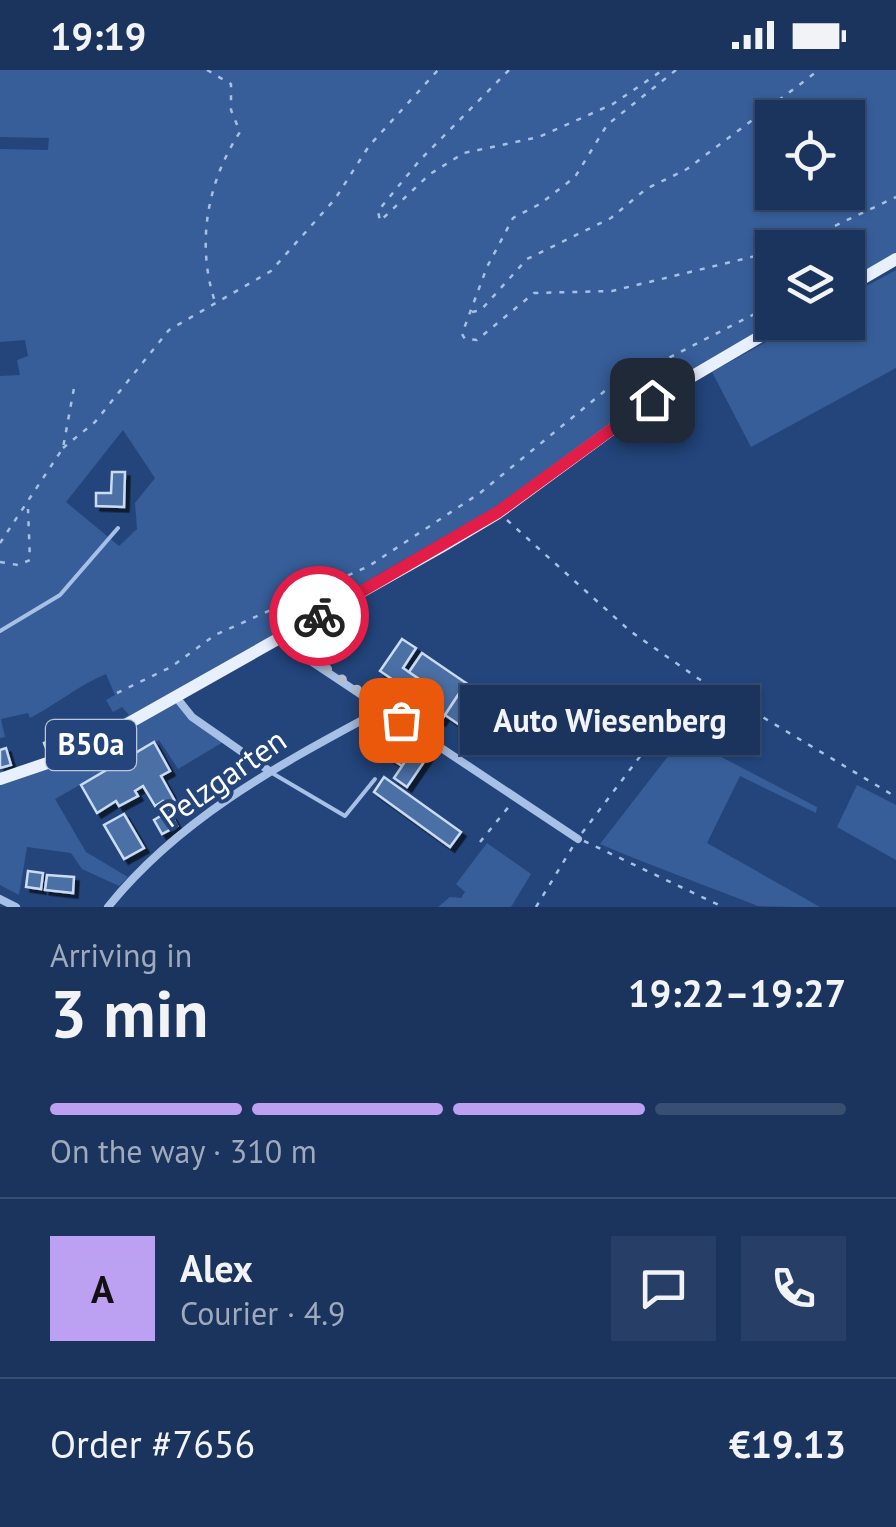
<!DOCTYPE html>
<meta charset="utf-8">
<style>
body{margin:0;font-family:"PT Sans",sans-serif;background:#273f66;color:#f1f3f6;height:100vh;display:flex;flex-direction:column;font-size:38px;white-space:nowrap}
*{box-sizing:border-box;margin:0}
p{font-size:32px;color:#9faabc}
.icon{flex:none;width:55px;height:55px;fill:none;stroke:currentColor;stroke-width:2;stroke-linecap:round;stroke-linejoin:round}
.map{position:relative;height:837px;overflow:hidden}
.side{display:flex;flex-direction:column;background:#1a345d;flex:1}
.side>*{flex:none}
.fabs{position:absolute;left:755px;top:30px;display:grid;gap:20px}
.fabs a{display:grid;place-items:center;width:110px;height:110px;border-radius:0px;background:#1a345d;box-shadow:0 2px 8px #0004,0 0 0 2px #384f72;font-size:50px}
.pin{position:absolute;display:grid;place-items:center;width:85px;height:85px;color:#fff;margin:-42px;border-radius:20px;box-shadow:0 5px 15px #0006}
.courier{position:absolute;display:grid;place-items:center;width:100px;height:100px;margin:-50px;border:8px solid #e11d48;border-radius:50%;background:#fff;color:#222;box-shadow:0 2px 12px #0007}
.bubble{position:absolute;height:70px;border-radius:0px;background:#1a345d;box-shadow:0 2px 8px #0004,0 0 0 2px #384f72;font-size:32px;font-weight:800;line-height:70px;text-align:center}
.overview em{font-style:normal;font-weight:800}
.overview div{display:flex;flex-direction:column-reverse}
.overview{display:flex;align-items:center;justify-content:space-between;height:170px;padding:0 50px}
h1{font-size:65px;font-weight:800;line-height:75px}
.bar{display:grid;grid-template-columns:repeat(4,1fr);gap:15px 10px;align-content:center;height:120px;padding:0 50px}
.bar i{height:12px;border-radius:8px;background:#384f72}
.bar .current{background:#bca0f2}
.bar p{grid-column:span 4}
.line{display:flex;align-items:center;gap:25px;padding:0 50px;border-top:2px solid #384f72}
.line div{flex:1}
.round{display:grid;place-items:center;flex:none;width:105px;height:105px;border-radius:0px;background:#273f66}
.status{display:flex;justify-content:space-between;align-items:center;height:70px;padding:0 50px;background:#1a345d;direction:ltr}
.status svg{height:28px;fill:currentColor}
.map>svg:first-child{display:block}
.green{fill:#375e99;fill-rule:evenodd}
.building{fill:#4c6fa5;stroke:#cadbf4;stroke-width:2.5;filter:url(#shadow)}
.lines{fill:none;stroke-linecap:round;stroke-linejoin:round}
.path{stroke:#a7c0e5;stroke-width:2.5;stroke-dasharray:5 8;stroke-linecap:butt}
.service{stroke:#a7c0e5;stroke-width:4}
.minor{stroke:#a7c0e5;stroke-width:8}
.primary{stroke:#e8effd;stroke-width:12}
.done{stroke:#b2bed1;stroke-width:10;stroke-dasharray:0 18}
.route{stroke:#e11d48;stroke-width:12}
.labels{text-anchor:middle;stroke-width:8;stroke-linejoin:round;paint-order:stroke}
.shield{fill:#23457c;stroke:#bdc7d8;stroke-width:2.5}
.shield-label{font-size:30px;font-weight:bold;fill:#fff}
.street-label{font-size:32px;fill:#fff;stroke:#23457c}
</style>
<div class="status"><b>19:19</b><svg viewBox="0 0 49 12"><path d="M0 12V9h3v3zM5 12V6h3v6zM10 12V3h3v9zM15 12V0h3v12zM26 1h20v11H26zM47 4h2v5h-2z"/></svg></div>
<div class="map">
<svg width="896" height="837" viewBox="0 0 896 837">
<defs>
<filter id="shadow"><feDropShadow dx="4.5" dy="4.5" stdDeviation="0" flood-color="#0009"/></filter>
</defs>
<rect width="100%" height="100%" fill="#23457c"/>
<g class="green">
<path d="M0,0H896V184L848,212V178H772V252L494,438L174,622L195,645L230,668L178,699L159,670L55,729L86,782L128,807L119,816L82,799L71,783L27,777L19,825L0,815V701L46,689L129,645L122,637L113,642L106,630L115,625L106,604C79,615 57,634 30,648L28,643L1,649L5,667L0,668V306L20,305L17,290L28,286L25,270L0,272V79L48,80L49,68L0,67ZM772,48H848V122H772ZM123,360L155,408L135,433L137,459L119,476L66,432Z"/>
<polygon points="896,200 896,298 751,377 712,302 800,253 848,252 848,226"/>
<path d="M683,667L817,737L816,743L740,706L707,773L820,837C802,837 774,837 758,836C707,816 652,796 600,774Z"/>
<polygon points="857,715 896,735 896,790 837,757"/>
<polygon points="487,773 531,804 511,837 438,837 450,827 461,828 465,822 456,814"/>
</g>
<g class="building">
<polygon points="112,402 125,402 124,437 96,436 96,423 111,423"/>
<polygon points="402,569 416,578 403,598 422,611 414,624 380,601"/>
<polygon points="422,583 466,613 441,651 421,638 434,619 409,602"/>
<polygon points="466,613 485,626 464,658 445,645"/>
<polygon points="396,655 408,663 390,688 379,680"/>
<polygon points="58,658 65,676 48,683 44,673 56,668 53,660"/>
<polygon points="404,668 412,680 402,696 390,688"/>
<polygon points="421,668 434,677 407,717 394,708"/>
<polygon points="154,672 170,701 161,706 176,733 167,738 163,731 155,736 143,716 135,721 138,726 119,736 116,731 97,743 81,715"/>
<polygon points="6,678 11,695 0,698 0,680"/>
<polygon points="384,707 461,762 450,777 374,722"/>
<polygon points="169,741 177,756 162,764 154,750"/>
<polygon points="124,744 144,778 124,789 104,755"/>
<polygon points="28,801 43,803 41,819 26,817"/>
<polygon points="47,805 74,807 73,823 45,820"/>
</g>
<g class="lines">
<g class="path">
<path d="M207,0L231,14V40L240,62C207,112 196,174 215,232"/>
<polyline points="509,0 420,90 378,141 380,151 430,104 464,83 539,67 613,34 663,0"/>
<polyline points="676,0 607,55 575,107 540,134 513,148 487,197 462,264 465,269 477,270 534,223 612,221 772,182"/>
<polyline points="788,178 896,127"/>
<polyline points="848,192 866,183"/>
<polyline points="472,242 481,240 527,189 611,148 646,119 687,99 819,0"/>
<polyline points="63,378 95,352 169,260 271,201 335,129 369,76 438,0"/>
<polyline points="507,450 630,561 699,609 896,727"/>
<polyline points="0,473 63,378 74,318"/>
<polyline points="0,492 18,495 30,490 28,439"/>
<polyline points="117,623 171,597 215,565 369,496 480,423 606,320 772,235"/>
<polyline points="582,763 698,610"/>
<polyline points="584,771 723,837"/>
<polyline points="480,772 511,734"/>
<polyline points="536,837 575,773"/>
</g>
<g class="service">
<polyline points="0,561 60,525 118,458"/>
<polyline points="272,703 345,746 375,709"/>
</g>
<g class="minor">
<polyline points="288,563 303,586 578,769"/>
<polyline points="176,627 192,647 268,700"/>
<polyline points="0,829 16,837"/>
<path d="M108,837C177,751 273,698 368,647L377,634"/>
</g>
<g class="primary">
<polyline points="848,217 896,189"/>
<polyline points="0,709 74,684 441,477 498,443 652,330 785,252"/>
</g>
</g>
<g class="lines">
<polyline class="done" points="319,546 288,563 296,578 401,650"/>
<polyline class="route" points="319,546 498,442 652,330"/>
</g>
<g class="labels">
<rect class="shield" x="46" y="650" width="90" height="50" rx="8"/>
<g class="shield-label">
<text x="91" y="685">B50a</text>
</g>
<g class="street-label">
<text transform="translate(223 708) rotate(-35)" y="11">Pelzgarten</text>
</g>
</g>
</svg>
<div class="fabs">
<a><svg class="icon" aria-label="locate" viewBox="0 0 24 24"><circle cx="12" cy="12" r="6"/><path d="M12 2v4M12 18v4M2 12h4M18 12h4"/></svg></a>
<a><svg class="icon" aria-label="layers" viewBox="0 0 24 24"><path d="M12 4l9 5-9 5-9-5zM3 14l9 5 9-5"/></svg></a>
</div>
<div class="pin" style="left:401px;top:650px;background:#ea580c"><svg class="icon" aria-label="bag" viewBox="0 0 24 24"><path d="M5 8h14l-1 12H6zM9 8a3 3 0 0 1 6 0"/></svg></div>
<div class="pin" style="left:652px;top:330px;background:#1f2937"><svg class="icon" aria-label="home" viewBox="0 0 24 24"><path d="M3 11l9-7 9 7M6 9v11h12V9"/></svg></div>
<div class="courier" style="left:319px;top:546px"><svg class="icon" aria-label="bike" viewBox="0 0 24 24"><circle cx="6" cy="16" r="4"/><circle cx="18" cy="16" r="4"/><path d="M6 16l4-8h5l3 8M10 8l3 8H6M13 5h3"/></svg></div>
<div class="bubble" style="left:460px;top:615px;width:300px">Auto Wiesenberg</div>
</div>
<section class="side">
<div class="overview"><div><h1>3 min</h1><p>Arriving in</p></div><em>19:22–19:27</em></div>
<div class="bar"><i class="current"></i><i class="current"></i><i class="current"></i><i></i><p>On the way · 310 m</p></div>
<div class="line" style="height:180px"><b class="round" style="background:#bca0f2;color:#111">A</b><div><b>Alex</b><p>Courier · 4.9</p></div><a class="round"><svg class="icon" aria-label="chat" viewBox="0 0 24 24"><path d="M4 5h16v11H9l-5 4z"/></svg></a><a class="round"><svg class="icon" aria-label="phone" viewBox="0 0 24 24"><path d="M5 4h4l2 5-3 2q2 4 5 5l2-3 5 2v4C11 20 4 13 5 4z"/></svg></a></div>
<div class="line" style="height:130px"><div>Order #7656</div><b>€19.13</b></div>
</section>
